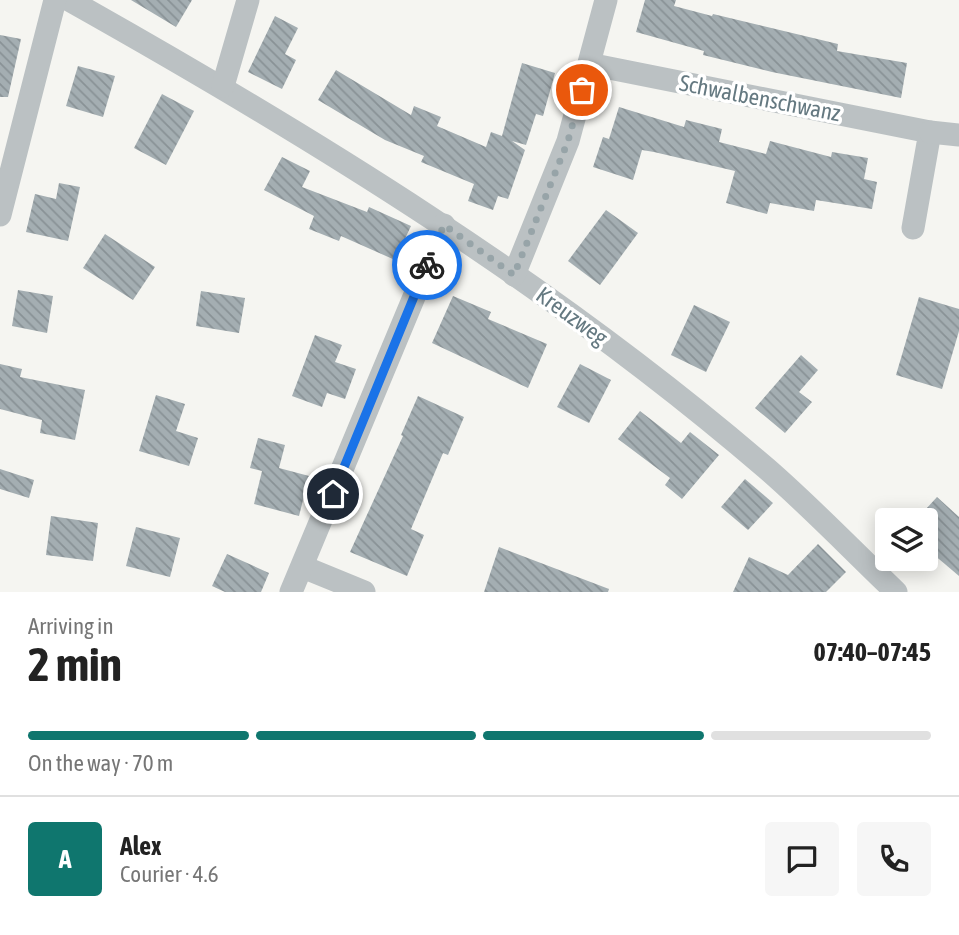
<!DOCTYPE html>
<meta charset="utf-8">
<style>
body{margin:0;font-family:"Asap Condensed",sans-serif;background:#f6f6f6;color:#222;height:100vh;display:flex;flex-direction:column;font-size:26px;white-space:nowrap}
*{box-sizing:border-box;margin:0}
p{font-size:23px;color:#767676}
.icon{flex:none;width:38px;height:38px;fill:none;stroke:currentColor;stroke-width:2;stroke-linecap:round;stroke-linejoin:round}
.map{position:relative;height:592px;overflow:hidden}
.sheet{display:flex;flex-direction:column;background:#fff;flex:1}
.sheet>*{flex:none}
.buttons{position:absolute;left:875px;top:508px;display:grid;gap:14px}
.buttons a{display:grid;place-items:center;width:63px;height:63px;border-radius:7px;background:#fff;box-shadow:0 4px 18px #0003;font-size:35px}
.pin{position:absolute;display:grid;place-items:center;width:60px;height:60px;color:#fff;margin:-30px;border:4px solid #fff;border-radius:50%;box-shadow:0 2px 7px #0007}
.courier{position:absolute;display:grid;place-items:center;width:70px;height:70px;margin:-35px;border:5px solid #1a73e8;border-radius:50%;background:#fff;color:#222;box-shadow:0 2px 9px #0007}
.overview em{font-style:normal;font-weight:700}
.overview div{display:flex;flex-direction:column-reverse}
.overview{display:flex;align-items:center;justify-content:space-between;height:119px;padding:0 28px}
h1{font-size:46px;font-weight:700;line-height:52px}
.bar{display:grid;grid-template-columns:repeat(4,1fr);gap:10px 7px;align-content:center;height:84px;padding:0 28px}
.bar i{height:9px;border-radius:5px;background:#e0e0e0}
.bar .selected{background:#0f766e}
.bar p{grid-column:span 4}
.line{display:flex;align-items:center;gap:18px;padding:0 28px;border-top:2px solid #e0e0e0}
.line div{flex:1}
.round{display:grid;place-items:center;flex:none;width:74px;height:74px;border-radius:7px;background:#f6f6f6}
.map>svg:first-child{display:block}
.building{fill:url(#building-back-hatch)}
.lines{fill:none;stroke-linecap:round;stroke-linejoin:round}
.minor{stroke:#bbc1c3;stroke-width:23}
.done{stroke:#97a4a8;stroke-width:7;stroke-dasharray:0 12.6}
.route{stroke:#1a73e8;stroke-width:9}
.labels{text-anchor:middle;stroke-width:7;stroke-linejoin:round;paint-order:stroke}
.street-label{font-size:23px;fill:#657981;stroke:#fff}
</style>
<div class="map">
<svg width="959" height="592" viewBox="0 0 959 592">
<defs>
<pattern id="building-back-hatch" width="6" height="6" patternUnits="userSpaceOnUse" patternTransform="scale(1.75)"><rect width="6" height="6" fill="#a4aeb2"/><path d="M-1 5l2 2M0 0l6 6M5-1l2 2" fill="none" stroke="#899296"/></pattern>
</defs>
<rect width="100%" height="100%" fill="#f5f5f1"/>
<g class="building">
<polygon points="131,0 192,0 176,27"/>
<polygon points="645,0 676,0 674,6 712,16 713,14 838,44 837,51 907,63 901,98 772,72 703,55 704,51 636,32"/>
<polygon points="275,16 298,28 285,54 296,60 282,89 248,72"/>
<polygon points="0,35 21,39 8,97 0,97"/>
<polygon points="522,63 555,73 543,116 536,114 526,145 512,141 525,150 508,199 498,196 493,210 468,201 474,184 421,162 424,156 385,140 318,100 336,70 411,115 414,106 441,117 437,126 486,147 491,132 502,136"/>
<polygon points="78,66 115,76 103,117 66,106"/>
<polygon points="162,94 194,111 166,165 134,148"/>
<polygon points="619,107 684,127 686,120 722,129 719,142 766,154 770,141 831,157 832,152 868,158 864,179 877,182 872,209 816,200 814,211 770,203 767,214 726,203 735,171 654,152 642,150 633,180 593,167 603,137 609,139"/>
<polygon points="282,157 310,171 302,187 367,212 369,207 411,226 395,260 341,236 339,241 309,229 314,216 264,190"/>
<polygon points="59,183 80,187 68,241 26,232 35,194 56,199"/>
<polygon points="606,210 638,233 600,285 568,261"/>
<polygon points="105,234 155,267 133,300 83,268"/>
<polygon points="18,290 53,296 47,333 12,326"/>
<polygon points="201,291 245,298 239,333 196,326"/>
<polygon points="453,296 491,312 488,319 547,344 528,388 432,343"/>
<polygon points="919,297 959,309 959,331 942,389 896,375"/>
<polygon points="694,305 730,322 706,372 671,355"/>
<polygon points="315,335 342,345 335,362 356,369 345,399 327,393 322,407 292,396"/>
<polygon points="801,355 818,370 799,392 812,402 785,433 755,408"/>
<polygon points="0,364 22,369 20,377 85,390 75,440 40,433 42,420 0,409"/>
<polygon points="580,364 611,380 589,423 557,407"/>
<polygon points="156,395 185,404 176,431 198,438 189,466 139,451"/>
<polygon points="418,396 464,417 448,455 443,453 411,529 424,535 407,576 350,552 403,436 401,435"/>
<polygon points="640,411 681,443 690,432 719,455 682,499 665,485 670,478 618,439"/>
<polygon points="258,438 285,445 279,468 309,476 299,516 254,504 262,471 250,468"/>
<polygon points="0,469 34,480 29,498 0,489"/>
<polygon points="745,479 773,503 748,530 721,507"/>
<polygon points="937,497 959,517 959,576 926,548 926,509"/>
<polygon points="51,516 98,523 93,561 46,555"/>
<polygon points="136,527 180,538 170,577 126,566"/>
<polygon points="818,544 846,572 826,592 733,592 749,557 788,575"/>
<polygon points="499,547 609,589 608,592 484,592"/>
<polygon points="227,554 269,573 261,592 225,592 212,586"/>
</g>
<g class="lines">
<g class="minor">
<path d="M69,0C313,137 553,285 766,468C811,507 853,551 896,592"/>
<polyline points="589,64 930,132 913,228"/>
<polyline points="223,86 248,0"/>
<polyline points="930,132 959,135"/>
<polyline points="0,215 55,0"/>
<polyline points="514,275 568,141 606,0"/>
<polyline points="303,567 364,592"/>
<polyline points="291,592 444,225"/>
</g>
</g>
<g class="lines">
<polyline class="done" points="427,265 444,225 514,275 568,141 582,90"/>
<polyline class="route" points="333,494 427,265"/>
</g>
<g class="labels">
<g class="street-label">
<text transform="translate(760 98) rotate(11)" y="8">Schwalbenschwanz</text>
<text transform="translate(572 316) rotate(36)" y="8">Kreuzweg</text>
</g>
</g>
</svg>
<div class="buttons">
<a><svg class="icon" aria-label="layers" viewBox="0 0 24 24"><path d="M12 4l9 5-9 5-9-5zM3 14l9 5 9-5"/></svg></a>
</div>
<div class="pin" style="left:582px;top:90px;background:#ea580c"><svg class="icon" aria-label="bag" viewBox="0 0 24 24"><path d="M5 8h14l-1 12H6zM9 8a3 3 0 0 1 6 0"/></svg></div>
<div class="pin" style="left:333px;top:494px;background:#1f2937"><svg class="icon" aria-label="home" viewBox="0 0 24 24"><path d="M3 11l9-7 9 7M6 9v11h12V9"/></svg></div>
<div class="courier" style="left:427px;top:265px"><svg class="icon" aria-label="bike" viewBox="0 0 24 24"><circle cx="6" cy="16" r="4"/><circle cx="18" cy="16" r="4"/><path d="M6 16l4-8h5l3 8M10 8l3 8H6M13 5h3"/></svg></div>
</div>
<section class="sheet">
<div class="overview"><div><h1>2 min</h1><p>Arriving in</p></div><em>07:40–07:45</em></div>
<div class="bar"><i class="selected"></i><i class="selected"></i><i class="selected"></i><i></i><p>On the way · 70 m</p></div>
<div class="line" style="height:126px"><b class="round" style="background:#0f766e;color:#fff">A</b><div><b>Alex</b><p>Courier · 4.6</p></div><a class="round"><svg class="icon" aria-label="chat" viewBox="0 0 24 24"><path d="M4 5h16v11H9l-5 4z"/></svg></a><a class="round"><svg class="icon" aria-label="phone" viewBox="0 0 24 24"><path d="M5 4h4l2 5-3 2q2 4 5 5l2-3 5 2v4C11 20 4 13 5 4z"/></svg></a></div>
</section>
